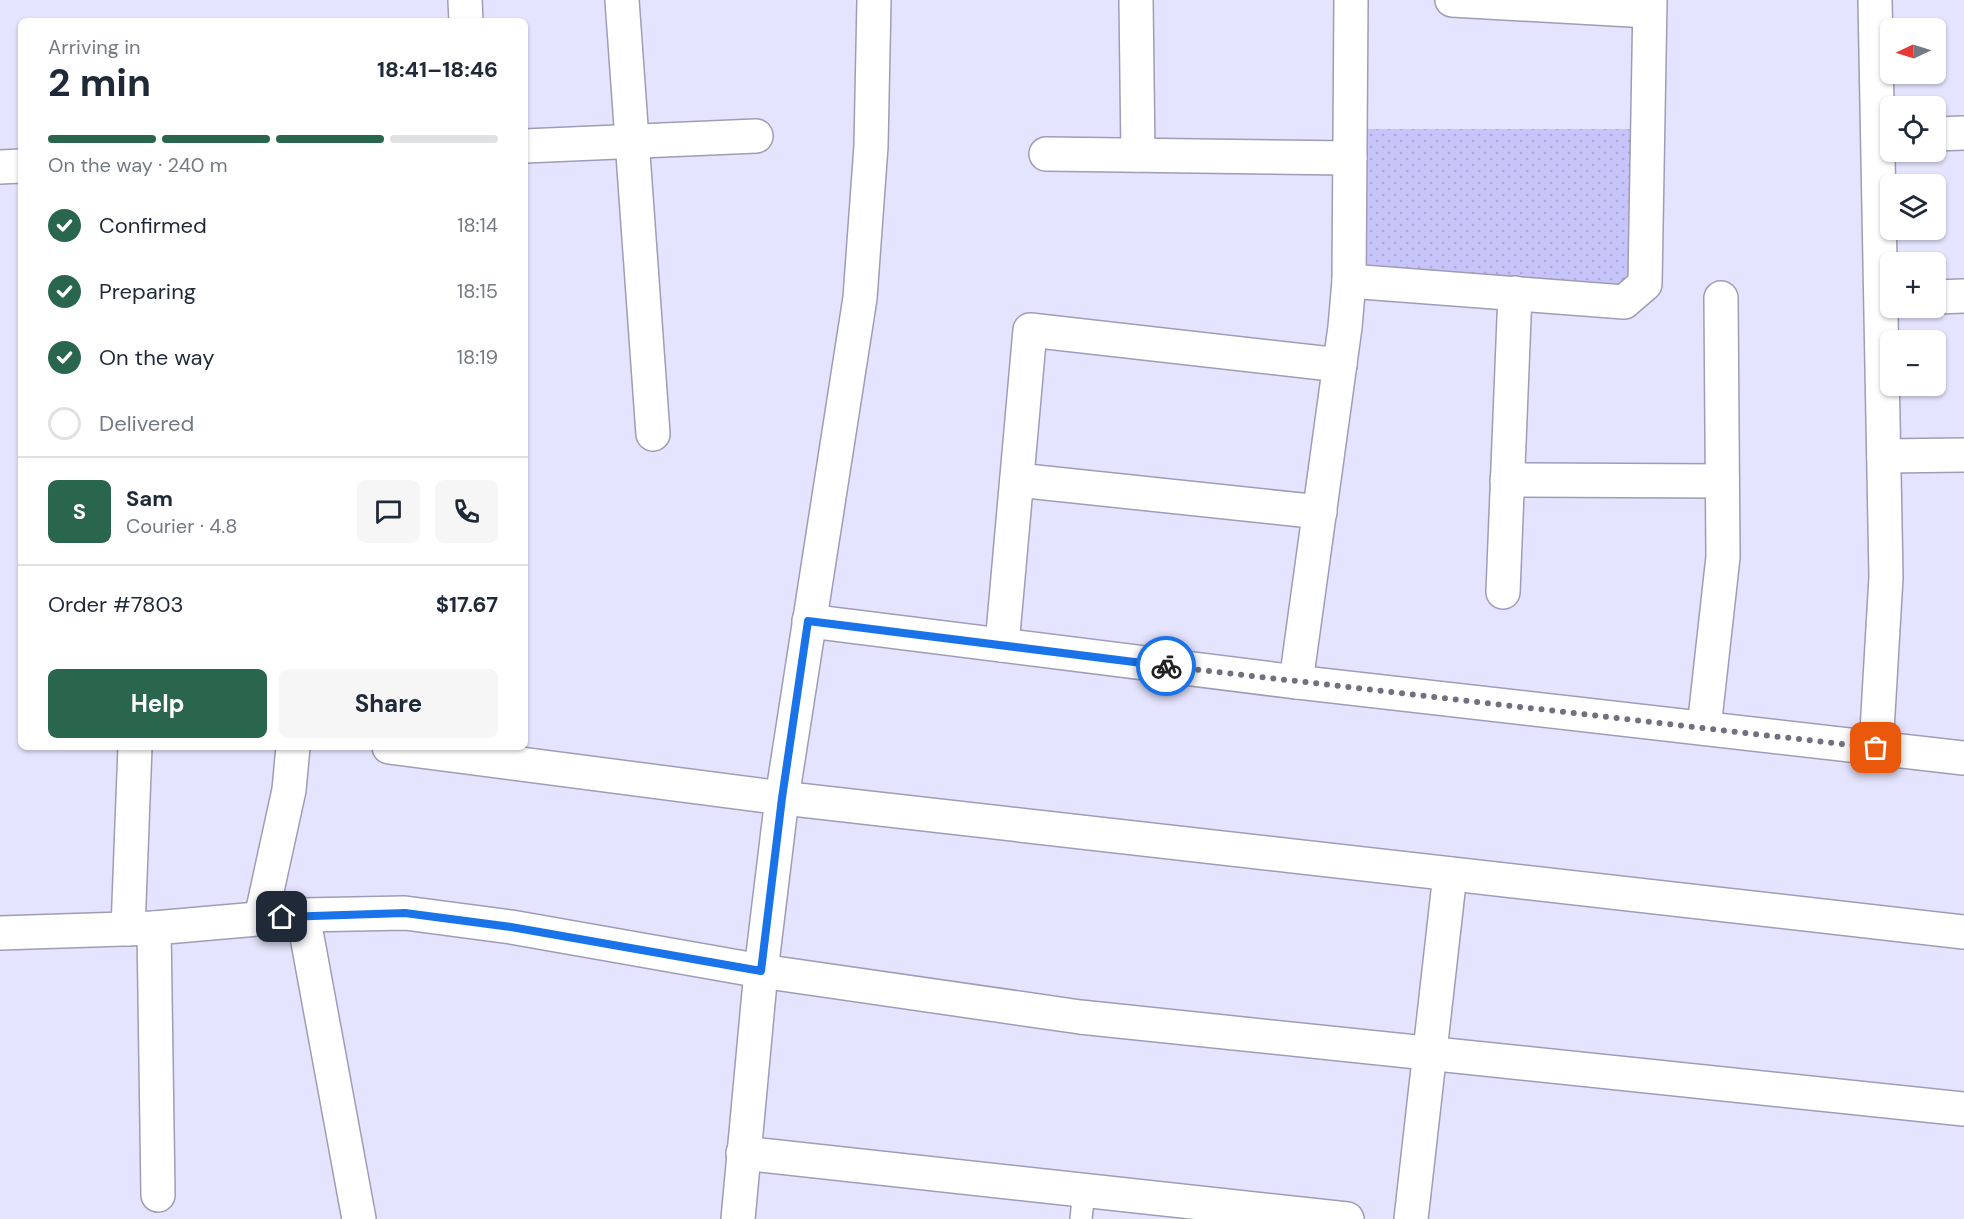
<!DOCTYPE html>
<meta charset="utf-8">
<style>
body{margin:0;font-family:"DM Sans",sans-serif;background:#f6f6f7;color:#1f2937;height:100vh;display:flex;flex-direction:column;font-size:22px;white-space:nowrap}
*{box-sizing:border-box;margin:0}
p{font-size:20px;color:#747a83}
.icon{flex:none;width:33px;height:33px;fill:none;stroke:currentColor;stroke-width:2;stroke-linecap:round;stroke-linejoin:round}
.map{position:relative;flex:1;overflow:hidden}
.drawer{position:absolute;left:18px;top:18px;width:510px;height:732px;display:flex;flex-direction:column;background:#fff;border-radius:9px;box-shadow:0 2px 4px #0004}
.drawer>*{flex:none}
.needle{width:39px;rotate:266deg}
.controls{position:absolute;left:1880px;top:18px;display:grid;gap:12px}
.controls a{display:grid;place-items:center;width:66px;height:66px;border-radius:9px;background:#fff;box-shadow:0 2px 4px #0004;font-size:30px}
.pin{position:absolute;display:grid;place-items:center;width:51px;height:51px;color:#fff;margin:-26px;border-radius:12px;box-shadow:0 3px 9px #0006}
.courier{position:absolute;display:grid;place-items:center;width:60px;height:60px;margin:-30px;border:4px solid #1a73e8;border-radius:50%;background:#fff;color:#222;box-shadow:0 2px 8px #0007}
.head em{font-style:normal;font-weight:700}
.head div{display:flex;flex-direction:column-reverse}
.head{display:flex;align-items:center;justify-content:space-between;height:102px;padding:0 30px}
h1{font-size:39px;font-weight:700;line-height:45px}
.bar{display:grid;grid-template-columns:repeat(4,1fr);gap:9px 6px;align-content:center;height:72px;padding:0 30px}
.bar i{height:8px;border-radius:4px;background:#e0e1e3}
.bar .current{background:#2a654e}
.bar p{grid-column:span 4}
.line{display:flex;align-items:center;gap:15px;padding:0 30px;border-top:2px solid #e0e1e3}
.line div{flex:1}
.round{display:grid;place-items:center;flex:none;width:63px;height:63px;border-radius:9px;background:#f6f6f7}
ol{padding:0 30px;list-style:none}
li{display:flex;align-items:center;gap:18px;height:66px}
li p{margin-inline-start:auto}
li .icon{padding:6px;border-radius:50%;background:#2a654e;color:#fff;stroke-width:4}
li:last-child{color:#747a83}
li i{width:33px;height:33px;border:3px solid #e0e1e3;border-radius:50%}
.button{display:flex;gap:12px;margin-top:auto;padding:12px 30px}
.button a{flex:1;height:69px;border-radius:9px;background:#2a654e;color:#fff;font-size:24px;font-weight:700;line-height:69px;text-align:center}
.button a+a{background:#f6f6f7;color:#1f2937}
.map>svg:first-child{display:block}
.park{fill:url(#park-dots)}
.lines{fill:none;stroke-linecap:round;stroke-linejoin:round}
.service-casing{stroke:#9e9db5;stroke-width:24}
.minor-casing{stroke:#9e9db5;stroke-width:36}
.tertiary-casing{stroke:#9e9db5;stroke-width:36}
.service{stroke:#fff;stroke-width:21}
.minor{stroke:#fff;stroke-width:33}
.tertiary{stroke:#fff;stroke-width:33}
.done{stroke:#717080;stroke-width:6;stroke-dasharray:0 10.8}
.route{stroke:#1a73e8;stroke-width:8}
</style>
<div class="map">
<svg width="1964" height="1219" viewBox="0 0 1964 1219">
<defs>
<pattern id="park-dots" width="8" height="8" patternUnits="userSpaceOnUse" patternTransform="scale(1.5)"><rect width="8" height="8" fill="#c7c4fa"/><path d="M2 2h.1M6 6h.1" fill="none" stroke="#aba9d7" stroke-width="1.8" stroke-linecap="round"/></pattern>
</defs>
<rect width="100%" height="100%" fill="#e5e4fe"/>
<polygon class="park" points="1350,129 1647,129 1645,284 1624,302 1349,278"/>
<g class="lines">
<g class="service-casing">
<polyline id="service" points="1081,1219 1084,1190"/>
</g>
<g class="minor-casing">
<g id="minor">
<polyline points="465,0 466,21"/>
<polyline points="622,0 653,434"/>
<polyline points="1136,0 1138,155"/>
<polyline points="1452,0 1649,11"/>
<polyline points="1875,0 1886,577 1876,748"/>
<polyline points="1935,134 1964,133"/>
<polyline points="525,146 756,136"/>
<polyline points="1046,154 1350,158"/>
<polyline points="0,167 21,166"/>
<polyline points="1349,281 1624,302 1645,284 1650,0"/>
<polyline points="1935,297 1964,296"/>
<polyline points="1884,456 1964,455"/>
<polyline points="1017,480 1320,512"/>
<polyline points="1507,480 1722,481"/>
<polyline points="1503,592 1515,293"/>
<polyline points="809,621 1296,682 1964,758"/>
<polyline points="1002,645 1030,330 1340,365"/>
<polyline points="1296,682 1345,327 1349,281 1351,0"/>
<polyline points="1704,728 1723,557 1721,298"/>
<polyline points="389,747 782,798 1964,932"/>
<polyline points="303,915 359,1219"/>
<polyline points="261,918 289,790 293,747"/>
<polyline points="154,928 158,1195"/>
<polyline points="128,929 135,747"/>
<polyline points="0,933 154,928 303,915 405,913 511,927 761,971 1080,1017 1964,1109"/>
<polyline points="743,1153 1347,1219"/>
<polyline points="1411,1219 1450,874"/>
</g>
</g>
<g class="tertiary-casing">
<polyline id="tertiary" points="738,1219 761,971 782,798 860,298 871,146 874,0"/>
</g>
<use href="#service" class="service"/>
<use href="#minor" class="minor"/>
<use href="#tertiary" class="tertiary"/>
</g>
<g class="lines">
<polyline class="done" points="1166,666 1876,748"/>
<polyline class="route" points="282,917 405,913 511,927 761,971 782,798 808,621 1166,666"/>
</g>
</svg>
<div class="controls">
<a><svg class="needle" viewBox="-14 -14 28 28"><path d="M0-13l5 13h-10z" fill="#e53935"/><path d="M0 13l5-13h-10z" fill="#747a83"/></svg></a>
<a><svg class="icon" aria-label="locate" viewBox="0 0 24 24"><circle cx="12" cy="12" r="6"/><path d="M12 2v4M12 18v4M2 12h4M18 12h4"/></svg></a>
<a><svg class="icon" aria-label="layers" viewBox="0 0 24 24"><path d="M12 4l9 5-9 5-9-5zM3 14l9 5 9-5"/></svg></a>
<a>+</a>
<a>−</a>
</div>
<div class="pin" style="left:1876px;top:748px;background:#ea580c"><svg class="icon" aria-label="bag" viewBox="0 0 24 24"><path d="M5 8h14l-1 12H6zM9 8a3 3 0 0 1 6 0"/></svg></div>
<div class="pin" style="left:282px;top:917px;background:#1f2937"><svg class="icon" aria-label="home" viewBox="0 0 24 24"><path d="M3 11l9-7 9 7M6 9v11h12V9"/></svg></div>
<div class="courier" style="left:1166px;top:666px"><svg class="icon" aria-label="bike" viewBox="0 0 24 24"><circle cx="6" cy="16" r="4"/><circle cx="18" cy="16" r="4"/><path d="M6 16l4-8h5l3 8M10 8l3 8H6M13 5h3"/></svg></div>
<section class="drawer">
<div class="head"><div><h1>2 min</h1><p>Arriving in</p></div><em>18:41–18:46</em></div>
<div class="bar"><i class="current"></i><i class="current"></i><i class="current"></i><i></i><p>On the way · 240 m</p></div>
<ol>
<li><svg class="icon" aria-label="check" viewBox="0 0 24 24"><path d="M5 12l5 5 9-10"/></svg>Confirmed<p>18:14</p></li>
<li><svg class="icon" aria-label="check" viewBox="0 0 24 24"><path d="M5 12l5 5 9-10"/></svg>Preparing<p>18:15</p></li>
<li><svg class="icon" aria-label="check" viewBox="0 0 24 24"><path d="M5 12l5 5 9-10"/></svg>On the way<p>18:19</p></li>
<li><i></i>Delivered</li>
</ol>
<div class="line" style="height:108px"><b class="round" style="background:#2a654e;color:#fff">S</b><div><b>Sam</b><p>Courier · 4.8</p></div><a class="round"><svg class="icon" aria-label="chat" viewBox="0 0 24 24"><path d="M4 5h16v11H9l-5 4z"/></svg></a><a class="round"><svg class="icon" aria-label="phone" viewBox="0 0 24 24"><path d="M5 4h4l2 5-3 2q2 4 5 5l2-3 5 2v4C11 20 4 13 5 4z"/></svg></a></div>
<div class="line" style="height:78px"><div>Order #7803</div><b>$17.67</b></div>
<div class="button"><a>Help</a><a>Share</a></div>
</section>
</div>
